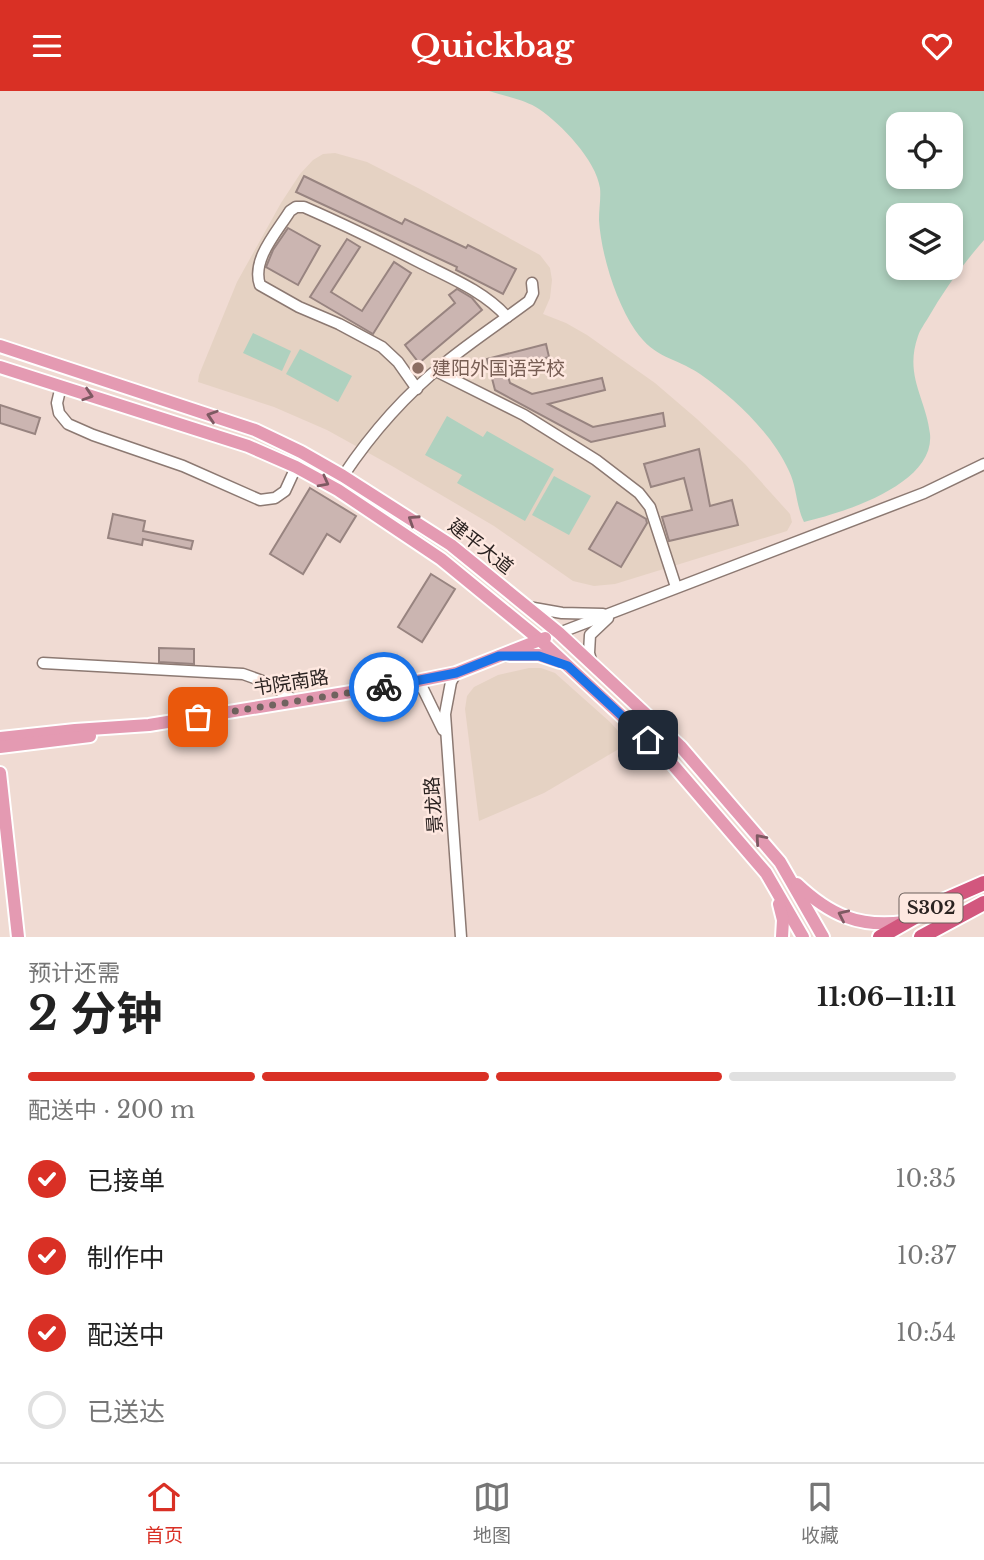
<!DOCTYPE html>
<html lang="zh">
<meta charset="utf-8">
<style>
body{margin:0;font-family:"Libre Baskerville","Noto Sans SC",serif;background:#f2f2f2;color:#222;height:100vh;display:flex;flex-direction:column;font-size:26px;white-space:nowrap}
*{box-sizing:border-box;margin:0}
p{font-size:23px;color:#767676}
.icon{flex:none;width:38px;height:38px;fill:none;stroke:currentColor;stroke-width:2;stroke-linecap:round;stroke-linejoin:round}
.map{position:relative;height:846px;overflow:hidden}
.drawer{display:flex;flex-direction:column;background:#fff;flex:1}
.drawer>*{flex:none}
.tools{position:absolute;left:886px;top:21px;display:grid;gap:14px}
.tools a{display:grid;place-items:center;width:77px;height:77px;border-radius:14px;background:#fff;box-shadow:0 4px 10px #0003;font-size:35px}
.pin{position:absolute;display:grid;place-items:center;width:60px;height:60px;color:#fff;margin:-30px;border-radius:14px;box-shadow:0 4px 10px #0006}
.courier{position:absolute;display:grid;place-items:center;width:70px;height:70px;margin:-35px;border:5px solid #1a73e8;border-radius:50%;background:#fff;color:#222;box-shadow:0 2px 9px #0007}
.summary em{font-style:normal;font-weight:700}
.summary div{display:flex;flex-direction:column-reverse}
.summary{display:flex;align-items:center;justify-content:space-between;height:119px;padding:0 28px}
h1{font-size:46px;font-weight:700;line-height:52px}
.bar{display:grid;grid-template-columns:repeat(4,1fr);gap:10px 7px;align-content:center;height:84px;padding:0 28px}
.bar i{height:9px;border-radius:5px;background:#e0e0e0}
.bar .on{background:#d93025}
.bar p{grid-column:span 4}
ol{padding:0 28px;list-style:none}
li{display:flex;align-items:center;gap:21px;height:77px}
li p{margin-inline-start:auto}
li .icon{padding:7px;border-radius:50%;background:#d93025;color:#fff;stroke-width:4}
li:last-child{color:#767676}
li i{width:38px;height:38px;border:4px solid #e0e0e0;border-radius:50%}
header{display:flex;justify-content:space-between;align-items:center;height:91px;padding:0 28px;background:#d93025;color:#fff;font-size:32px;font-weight:700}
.menu{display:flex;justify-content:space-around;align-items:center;height:98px;border-top:2px solid #e0e0e0;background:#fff;font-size:19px;color:#767676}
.menu a{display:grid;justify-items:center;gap:4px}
.menu .on{color:#d93025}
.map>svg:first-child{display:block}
.education{fill:#e5d2c3}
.green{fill:#afd1bf;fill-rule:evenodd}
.building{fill:#cbb5b1;stroke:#988480;stroke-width:2}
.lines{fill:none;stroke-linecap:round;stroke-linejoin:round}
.minor-casing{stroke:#8c7972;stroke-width:13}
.major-casing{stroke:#fff;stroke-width:16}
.highway-casing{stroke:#fff;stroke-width:18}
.minor{stroke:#fff;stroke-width:10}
.major{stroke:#e49ab2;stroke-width:12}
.highway{stroke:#d2577e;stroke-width:14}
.oneway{stroke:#7e5962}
.done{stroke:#70635f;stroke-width:7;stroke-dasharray:0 12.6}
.route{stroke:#1a73e8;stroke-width:9}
.education-dot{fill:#8d6e63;stroke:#fee8e0;stroke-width:2.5}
.labels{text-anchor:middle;stroke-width:5;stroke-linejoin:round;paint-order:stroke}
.shield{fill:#fee8e0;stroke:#6a5e5a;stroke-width:2}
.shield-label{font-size:18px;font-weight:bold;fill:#2b2321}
.education-label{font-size:19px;fill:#785e54;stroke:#fee8e0;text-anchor:start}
.street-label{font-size:19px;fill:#2b2321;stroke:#fee8e0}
</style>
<header><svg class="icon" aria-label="menu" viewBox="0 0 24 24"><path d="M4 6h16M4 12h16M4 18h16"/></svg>Quickbag<svg class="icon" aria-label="heart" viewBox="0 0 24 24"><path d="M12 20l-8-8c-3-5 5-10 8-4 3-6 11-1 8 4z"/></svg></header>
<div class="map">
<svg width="984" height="846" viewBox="0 0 984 846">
<rect width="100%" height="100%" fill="#f0dbd3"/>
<g class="education">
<polygon points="335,62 367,71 420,98 540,164 550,177 552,189 550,207 543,223 566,232 587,244 655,292 697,328 745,373 790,423 792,431 787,440 615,493 594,495 573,490 494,435 392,375 327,339 274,316 198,291 199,284 237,191 281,112 300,83 313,69 323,63"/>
<polygon points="529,577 541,577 555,582 610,631 629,652 544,702 479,730 465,618 467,605 474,596 498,584"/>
</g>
<g class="green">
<path d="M489,0H984V149C963,173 944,199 928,227C925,232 920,239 918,245C904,285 926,307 930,343C935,394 841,422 804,431C796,415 797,396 789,380C771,341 734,307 700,283C673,265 656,269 635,239C616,211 601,163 599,129C599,118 601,107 600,97C596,69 561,33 539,18C526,9 504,5 489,0ZM898,33H950V86H898ZM898,124H950V177H898Z"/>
<polygon points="253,242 291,260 282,280 243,262"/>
<polygon points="300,258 352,285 338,311 286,283"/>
<polygon points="447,325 483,346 487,340 554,378 525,430 457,392 462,384 425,364"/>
<polygon points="554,385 591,405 569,444 532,424"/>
</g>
<g class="building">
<polygon points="304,85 402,133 405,128 466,157 468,154 516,178 503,203 456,179 457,176 296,101"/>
<polygon points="288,137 320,155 298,194 266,176 273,159"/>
<polygon points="347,148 360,156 331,201 362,220 394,171 411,182 373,243 310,206"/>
<polygon points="457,198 472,207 482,219 419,272 405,254 455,212 449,204"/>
<polygon points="546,253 549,266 506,278 510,292 532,303 602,287 605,299 548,313 593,336 663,322 665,335 591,351 495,299 487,268"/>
<polygon points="0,314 40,327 35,343 0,332"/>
<polygon points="699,358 710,415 732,409 738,434 669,450 662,426 692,419 684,387 651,396 644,373"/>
<polygon points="310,397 356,425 340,451 327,443 303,483 270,463"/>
<polygon points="617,411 646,428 647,432 621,476 589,458"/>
<polygon points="113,423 145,430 143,440 193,450 191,458 143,448 142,454 108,447"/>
<polygon points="431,483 455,498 422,551 398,536"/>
<polygon points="159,557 194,558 194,573 159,571"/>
</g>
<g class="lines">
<g class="minor-casing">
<g id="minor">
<polyline points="436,280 524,324 596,369 639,402 650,416 676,496"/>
<polyline points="61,295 57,312 59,322 68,333 93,344 183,375 260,409 275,407 285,400 296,376"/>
<path d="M417,298L398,271L382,256L339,233L299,216L260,194C251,169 277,141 290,120L296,116H304C343,133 382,152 421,172C451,187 485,201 507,226"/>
<path d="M343,385C371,343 405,304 445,272C472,250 501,231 529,210L533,202L532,192"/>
<polyline points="528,516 562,522 603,523"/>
<polyline points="559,542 924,402 984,373"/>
<polyline points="43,572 243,583 268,592 295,610"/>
<polyline points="592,573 589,562 590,544 608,527"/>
<polyline points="456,582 451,591 445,623 461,846"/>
<polyline points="412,591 423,598 443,639"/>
</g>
</g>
<g class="major-casing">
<g id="major">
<polyline points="0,255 255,339 301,361 343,385 451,454 559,542 681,656 780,771 823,846"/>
<polyline points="0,276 248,355 296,376 338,399 441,468 540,549 668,668 766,782 803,846"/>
<polyline points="510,564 539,564 560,571"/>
<polyline points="0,647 75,639 149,634 412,591 456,582 545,547"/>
<polyline points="0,656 90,645"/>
<polyline points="0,682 18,846"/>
<path d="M797,793C830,824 859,837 904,831"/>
<polyline points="779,813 783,829 782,846"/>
</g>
</g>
<g class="highway-casing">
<g id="highway">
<polyline points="880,846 945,809 984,792"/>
<polyline points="921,846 984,812"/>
</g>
</g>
<use href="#minor" class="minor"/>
<use href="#major" class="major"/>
<use href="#highway" class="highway"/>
</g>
<defs><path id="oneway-chevron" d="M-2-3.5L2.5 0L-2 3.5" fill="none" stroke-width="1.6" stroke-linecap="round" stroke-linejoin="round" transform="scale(1.75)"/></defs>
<g class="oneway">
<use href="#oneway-chevron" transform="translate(88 304) rotate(18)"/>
<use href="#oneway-chevron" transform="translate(212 325) rotate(-162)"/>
<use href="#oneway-chevron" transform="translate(324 391) rotate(28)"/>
<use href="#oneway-chevron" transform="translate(413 429) rotate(-147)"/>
<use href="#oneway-chevron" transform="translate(760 748) rotate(-131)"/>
<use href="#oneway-chevron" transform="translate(843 824) rotate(-155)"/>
</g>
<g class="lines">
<polyline class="done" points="198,626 384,596"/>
<polyline class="route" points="384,596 456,582 499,565 539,565 568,575 648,649"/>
</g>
<circle class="education-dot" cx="418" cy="277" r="7"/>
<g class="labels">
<rect class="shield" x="899.5" y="802.5" width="63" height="29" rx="5"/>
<g class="shield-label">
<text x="931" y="823">S302</text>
</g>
<g class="education-label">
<text x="432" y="284">建阳外国语学校</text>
</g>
<g class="street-label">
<text transform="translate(481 455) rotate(38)" y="7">建平大道</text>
<text transform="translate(291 591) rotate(-9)" y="7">书院南路</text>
<text transform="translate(433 714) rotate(-94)" y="7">景龙路</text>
</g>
</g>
</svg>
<div class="tools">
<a><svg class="icon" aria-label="locate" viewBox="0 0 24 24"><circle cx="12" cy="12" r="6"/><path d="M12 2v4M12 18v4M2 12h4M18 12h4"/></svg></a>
<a><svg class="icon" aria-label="layers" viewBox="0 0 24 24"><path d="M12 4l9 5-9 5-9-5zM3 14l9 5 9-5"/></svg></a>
</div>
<div class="pin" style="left:198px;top:626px;background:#ea580c"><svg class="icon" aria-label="bag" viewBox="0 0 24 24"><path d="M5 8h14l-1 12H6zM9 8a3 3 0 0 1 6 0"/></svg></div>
<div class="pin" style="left:648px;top:649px;background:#1f2937"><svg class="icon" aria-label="home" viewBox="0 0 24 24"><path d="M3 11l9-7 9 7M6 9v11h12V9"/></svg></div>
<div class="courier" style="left:384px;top:596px"><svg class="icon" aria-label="bike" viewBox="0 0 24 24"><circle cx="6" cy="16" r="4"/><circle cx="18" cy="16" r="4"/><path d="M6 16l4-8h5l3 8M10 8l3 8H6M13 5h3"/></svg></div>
</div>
<section class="drawer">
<div class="summary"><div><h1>2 分钟</h1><p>预计还需</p></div><em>11:06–11:11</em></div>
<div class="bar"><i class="on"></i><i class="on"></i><i class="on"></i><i></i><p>配送中 · 200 m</p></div>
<ol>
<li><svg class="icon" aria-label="check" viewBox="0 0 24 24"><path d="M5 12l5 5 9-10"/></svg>已接单<p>10:35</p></li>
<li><svg class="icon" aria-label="check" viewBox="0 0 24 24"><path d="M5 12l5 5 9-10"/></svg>制作中<p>10:37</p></li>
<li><svg class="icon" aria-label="check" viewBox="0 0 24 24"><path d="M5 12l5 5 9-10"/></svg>配送中<p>10:54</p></li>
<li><i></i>已送达</li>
</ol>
</section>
<nav class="menu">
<a class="on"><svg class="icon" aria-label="home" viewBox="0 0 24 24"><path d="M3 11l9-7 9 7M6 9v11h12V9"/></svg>首页</a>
<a><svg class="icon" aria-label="map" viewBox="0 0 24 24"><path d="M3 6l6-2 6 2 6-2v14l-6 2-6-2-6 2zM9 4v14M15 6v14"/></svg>地图</a>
<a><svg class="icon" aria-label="saved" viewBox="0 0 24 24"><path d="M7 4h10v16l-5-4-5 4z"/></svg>收藏</a>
</nav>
